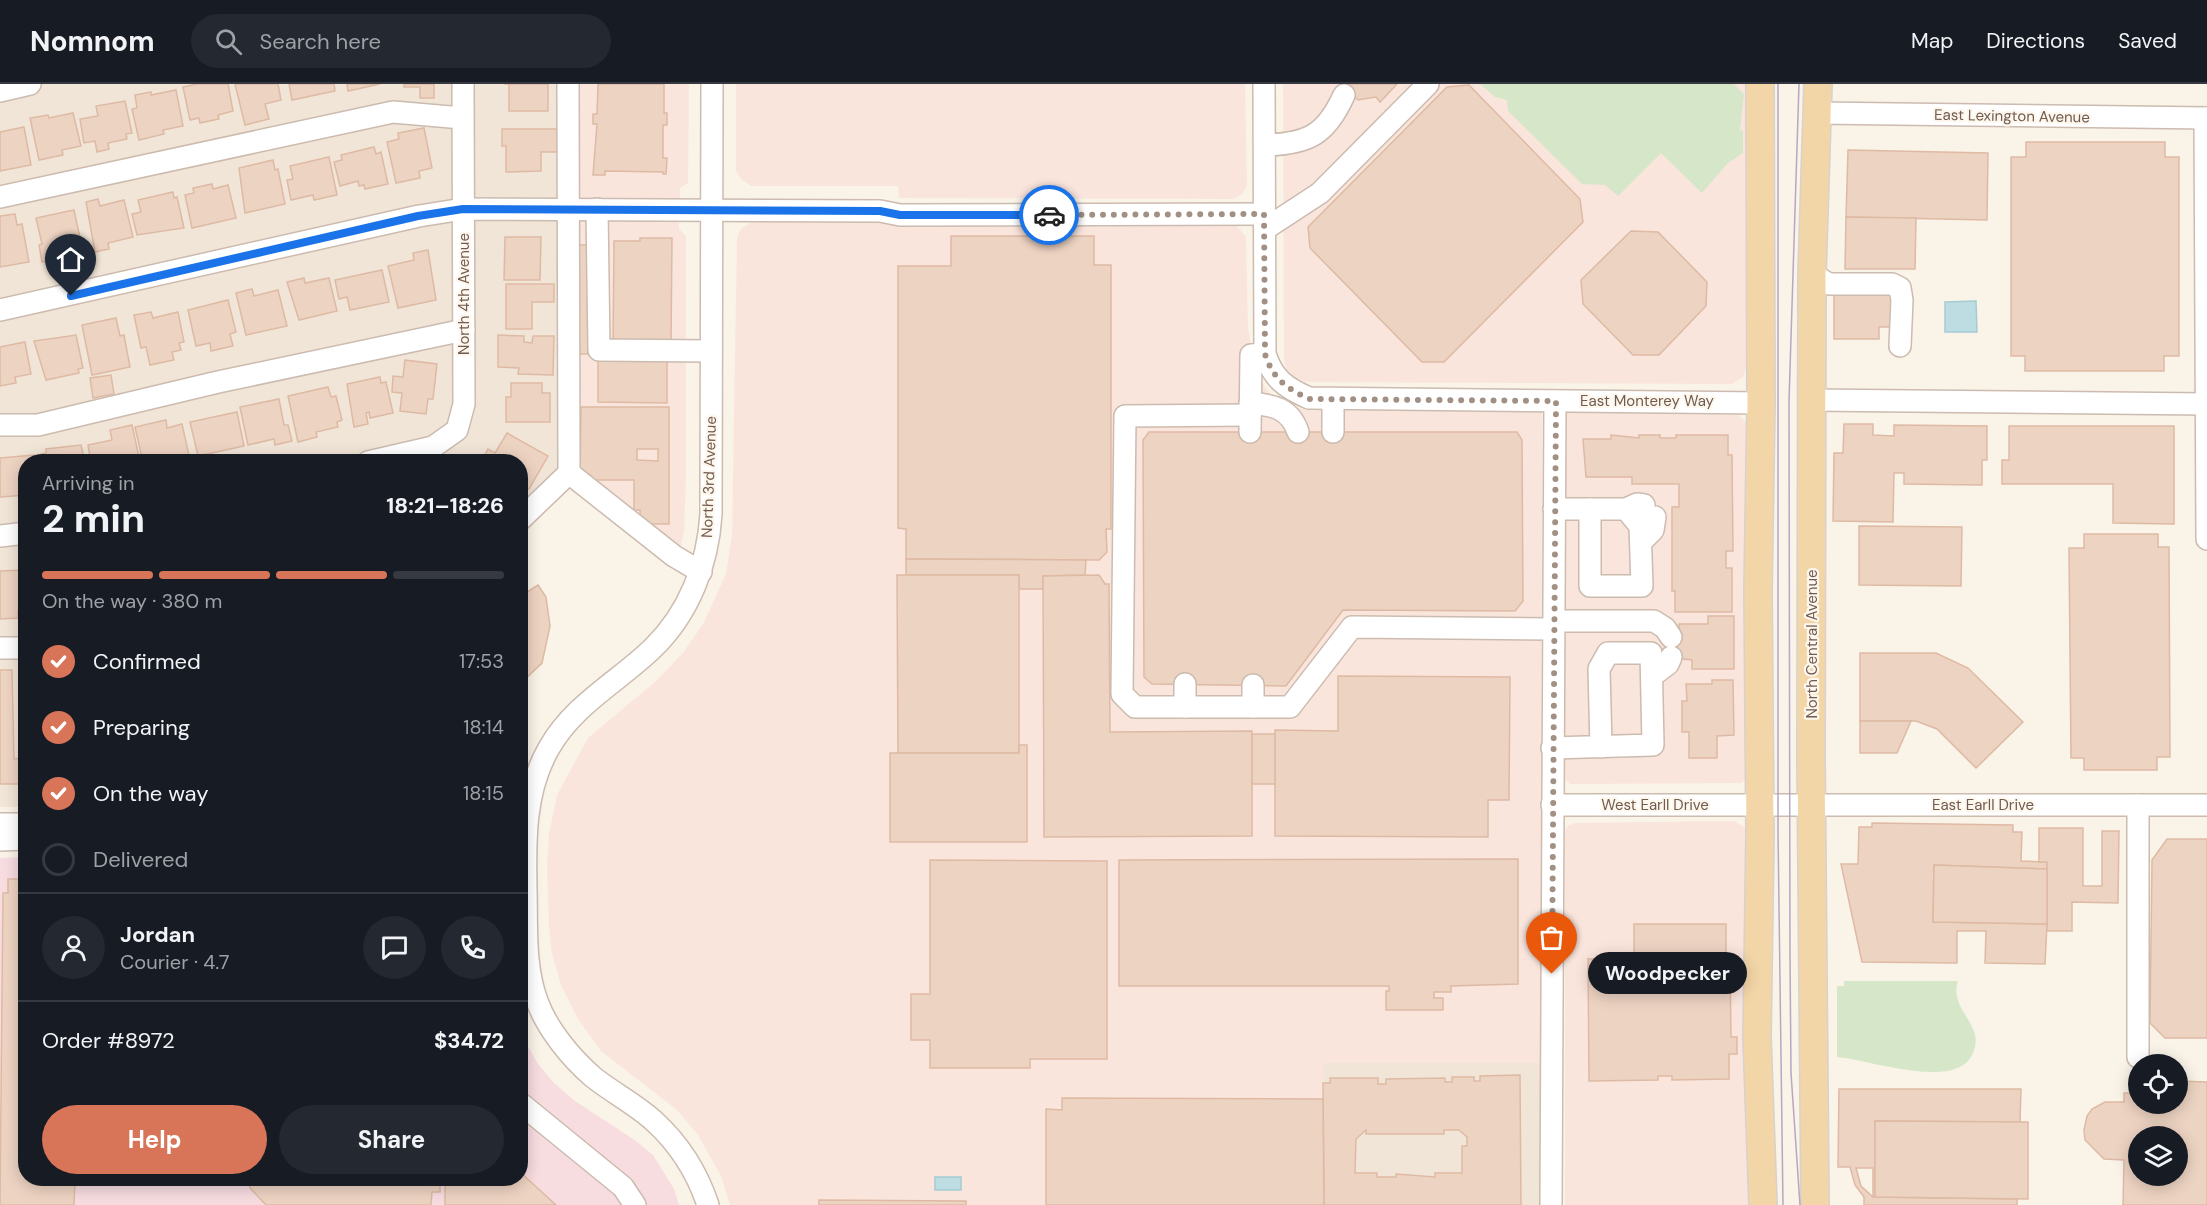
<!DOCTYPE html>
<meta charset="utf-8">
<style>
body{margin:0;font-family:"DM Sans",sans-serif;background:#242831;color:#f1f3f6;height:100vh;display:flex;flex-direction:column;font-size:22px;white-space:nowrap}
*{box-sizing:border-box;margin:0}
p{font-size:20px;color:#9ea1a6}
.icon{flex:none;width:33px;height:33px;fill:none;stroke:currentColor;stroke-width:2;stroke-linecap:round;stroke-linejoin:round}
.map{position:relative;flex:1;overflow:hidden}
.panel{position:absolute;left:18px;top:370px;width:510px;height:732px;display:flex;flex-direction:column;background:#171b24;border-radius:24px;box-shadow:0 3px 15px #0003}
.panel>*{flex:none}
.fabs{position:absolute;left:2128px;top:970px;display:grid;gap:12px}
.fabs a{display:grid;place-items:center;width:60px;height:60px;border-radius:50%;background:#171b24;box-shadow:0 3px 15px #0003;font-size:30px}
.pin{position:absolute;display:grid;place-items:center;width:51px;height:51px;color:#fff;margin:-62px -26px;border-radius:50% 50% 50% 0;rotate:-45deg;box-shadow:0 0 6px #0007}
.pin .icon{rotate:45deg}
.courier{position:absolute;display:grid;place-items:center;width:60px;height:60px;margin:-30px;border:4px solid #1a73e8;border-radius:50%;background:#fff;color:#222;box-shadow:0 2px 8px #0007}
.bubble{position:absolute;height:42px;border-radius:21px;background:#171b24;box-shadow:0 3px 15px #0003;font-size:20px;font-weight:700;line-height:42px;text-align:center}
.head em{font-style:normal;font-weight:700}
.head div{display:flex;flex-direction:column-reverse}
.head{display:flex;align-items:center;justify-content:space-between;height:102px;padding:0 24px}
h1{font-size:39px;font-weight:700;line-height:45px}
.bar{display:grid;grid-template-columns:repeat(4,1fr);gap:9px 6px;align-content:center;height:72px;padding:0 24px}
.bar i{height:8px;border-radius:4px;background:#363941}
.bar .active{background:#d87559}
.bar p{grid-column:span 4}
.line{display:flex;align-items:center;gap:15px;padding:0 24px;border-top:2px solid #363941}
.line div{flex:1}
.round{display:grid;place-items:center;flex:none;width:63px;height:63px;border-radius:32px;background:#242831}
ol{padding:0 24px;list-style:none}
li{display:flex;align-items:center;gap:18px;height:66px}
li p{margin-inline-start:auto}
li .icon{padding:6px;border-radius:50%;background:#d87559;color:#fff;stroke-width:4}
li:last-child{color:#9ea1a6}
li i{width:33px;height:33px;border:3px solid #363941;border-radius:50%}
.primary-button{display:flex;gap:12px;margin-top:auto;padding:12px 24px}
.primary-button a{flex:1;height:69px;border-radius:36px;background:#d87559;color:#fff;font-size:24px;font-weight:700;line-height:69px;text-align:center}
.primary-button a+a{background:#242831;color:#f1f3f6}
header{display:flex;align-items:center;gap:36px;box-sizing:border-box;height:84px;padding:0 30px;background:#171b24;border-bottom:2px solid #363941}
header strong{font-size:28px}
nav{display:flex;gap:33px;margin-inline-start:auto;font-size:21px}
.search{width:420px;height:54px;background:#242831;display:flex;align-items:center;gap:15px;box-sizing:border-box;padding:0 21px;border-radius:33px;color:#9ea1a6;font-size:22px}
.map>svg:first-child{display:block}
.residential{fill:#f1e5d7}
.commercial{fill:#fae5dd}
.medical{fill:#f7dce0}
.green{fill:#d5e7c8}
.water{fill:#bedde2;stroke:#a5ccd3;stroke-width:1.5}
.building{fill:#edd3c2;stroke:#debaa4;stroke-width:1.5;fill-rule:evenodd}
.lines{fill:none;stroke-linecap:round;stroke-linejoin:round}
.minor-casing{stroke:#ccbbaf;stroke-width:24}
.major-casing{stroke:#d8d1cd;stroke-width:30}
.minor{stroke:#fff;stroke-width:21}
.major{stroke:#f3d6a7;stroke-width:27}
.tram{stroke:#b6a7c3;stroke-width:1.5}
.done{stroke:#a29084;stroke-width:6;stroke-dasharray:0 10.8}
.route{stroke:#1a73e8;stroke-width:8}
.labels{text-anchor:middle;stroke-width:4.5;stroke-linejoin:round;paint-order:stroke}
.street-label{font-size:15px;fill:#725b4e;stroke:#fdf7ee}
</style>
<header>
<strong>Nomnom</strong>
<div class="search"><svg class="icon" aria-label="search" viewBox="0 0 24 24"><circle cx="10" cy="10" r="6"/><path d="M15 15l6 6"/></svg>Search here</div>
<nav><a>Map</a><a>Directions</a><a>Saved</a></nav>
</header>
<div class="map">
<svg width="2207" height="1121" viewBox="0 0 2207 1121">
<rect width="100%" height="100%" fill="#faf3e8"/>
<g class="residential">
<polygon points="0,0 563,0 561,390 521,423 520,378 26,378 25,723 0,723"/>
<polygon points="1323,978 1541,979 1541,1121 1324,1121"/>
</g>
<g class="commercial">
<polygon points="576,0 689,0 688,99 680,104 679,145 686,152 686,392 684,448 679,470 576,394"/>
<polygon points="736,0 1245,0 1247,102 1242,110 1234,115 899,114 898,102 751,102 741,95 736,87"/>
<polygon points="1283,0 1749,0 1747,281 1743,293 1732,300 1306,298 1296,294 1287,286 1284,276"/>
<polygon points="754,137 1235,140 1246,153 1248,245 1257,289 1265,303 1274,314 1305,326 1542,328 1541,979 1323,979 1324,1121 730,1121 721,1092 698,1051 677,1026 601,967 578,935 561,901 552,870 549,842 547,783 549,750 557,711 588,654 655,598 683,569 703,540 726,490 732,451 737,154 741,145"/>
<polygon points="1561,328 1738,331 1749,341 1746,695 1741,699 1570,700 1564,694"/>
<polygon points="1734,737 1747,745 1755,1121 1565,1121 1565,747 1568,742 1575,739"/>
</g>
<polygon class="medical" points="25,773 26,1095 520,1095 521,950 538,980 554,999 575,1017 636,1057 653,1071 674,1105 679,1121 0,1121 0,774"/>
<g class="green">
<polygon points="1480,0 1734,0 1744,10 1740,46 1743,47 1743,69 1727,80 1702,109 1661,69 1618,112 1605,101 1582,100 1508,27 1507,16 1495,13"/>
<path d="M1844,897H1958C1951,918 1968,930 1974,948C1977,955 1976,963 1972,971C1955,1007 1867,975 1837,973V902H1844Z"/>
</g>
<g class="water">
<polygon points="1976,217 1977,248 1945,248 1945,218"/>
<rect x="935" y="1093" width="26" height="13"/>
</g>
<g class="building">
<polygon points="197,0 228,0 233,27 218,31 219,35 200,39 199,34 190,36 183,3"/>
<polygon points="235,0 278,0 281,16 265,20 269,35 245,41"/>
<polygon points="289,0 334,0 335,7 292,16"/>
<polygon points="347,0 380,0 348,7"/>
<polygon points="404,0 434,0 434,14 420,14 420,3 404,3"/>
<polygon points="504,0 548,0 548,27 509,27 509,0"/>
<polygon points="598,0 664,0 664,29 667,29 667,41 663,41 663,74 667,74 666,90 663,90 663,88 605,87 605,91 593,91 597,40 593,40 593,30 597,30"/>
<polygon points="1341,0 1397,0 1380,18 1376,13 1358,16"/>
<polygon points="1469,1 1580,115 1583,138 1444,278 1422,278 1310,164 1308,143 1447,3"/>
<polygon points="176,6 183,42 163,46 164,50 139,56 132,25 137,24 135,11 151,8 151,11"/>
<polygon points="125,17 132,49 126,50 127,55 108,59 109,65 97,68 95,57 84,59 80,35 98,32 96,22"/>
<polygon points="73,29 81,62 62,66 63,71 39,76 30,34 48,31 49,34"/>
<polygon points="24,43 31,81 0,87 0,48"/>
<polygon points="424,44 432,84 419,87 420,94 396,99 387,58 399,55 398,49"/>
<polygon points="502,45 559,45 559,68 541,68 541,87 506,88 506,62 502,62"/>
<polygon points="2026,58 2165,58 2165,73 2179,73 2179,272 2164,272 2164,287 2025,287 2025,272 2011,272 2011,73 2026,73"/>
<polygon points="374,63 376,70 381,68 388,100 365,105 364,101 359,102 358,97 340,102 334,78 342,76 341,71"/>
<polygon points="1848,66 1988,69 1987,136 1846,133"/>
<polygon points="329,73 337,111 314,116 313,111 291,116 287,96 293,95 290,82"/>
<polygon points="273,76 275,86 278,85 285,120 245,129 239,84"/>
<polygon points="212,100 213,105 228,101 236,134 192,144 185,111 194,109 193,104"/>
<polygon points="173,108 174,114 177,113 184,144 137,151 132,130 141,128 138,116"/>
<polygon points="98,115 100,122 124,116 133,153 108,159 109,165 95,168 86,118"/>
<polygon points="74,126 82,163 56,169 57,175 42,178 39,161 42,160 36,134"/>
<polygon points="15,130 17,141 22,140 29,178 0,183 0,132"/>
<polygon points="1846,133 1916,134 1915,185 1845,185"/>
<polygon points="1631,147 1658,148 1707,198 1706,222 1659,271 1633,271 1583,220 1581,196"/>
<polygon points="951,152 1094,152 1094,181 1111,181 1111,445 1106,445 1107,468 1099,476 906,475 906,445 898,444 898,182 951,182"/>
<polygon points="505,153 541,153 540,196 504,196"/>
<polygon points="640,154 672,154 671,263 613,263 614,157 640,157"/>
<rect x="579" y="161" width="17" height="109"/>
<polygon points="428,166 436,216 398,224 388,182 414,176 413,169"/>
<polygon points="382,186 389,218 350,226 347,213 339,215 335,196"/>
<polygon points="304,194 305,199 329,194 337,227 299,236 287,198"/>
<polygon points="506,200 554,200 554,218 532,218 532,245 506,245"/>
<polygon points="252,205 254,212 278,206 287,242 246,251 236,209"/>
<polygon points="1834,206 1896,206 1896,243 1879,243 1879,255 1834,255"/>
<polygon points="228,216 236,248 230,250 233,262 211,267 210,259 196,262 188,226"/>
<polygon points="151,228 153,234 178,228 184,258 179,259 181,266 172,268 174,276 150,281 146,263 141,264 134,231"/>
<polygon points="116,234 120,252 124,251 130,283 92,291 82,241"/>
<polygon points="76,251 83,284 78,285 79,289 46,296 34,257"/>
<polygon points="498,251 524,252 524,258 532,259 533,252 554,252 553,291 518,290 519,284 498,283"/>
<polygon points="25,258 31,290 15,293 16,299 0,302 0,263"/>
<polygon points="598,275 667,275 667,319 598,318"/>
<polygon points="405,276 437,280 433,315 428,315 426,330 400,327 402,309 392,308 393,292 403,293"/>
<polygon points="111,291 114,310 93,314 90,294"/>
<polygon points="380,293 381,299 386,298 393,329 370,334 369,328 366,329 368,340 354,343 347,300"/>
<polygon points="511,299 542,299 542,309 550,309 550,338 506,338 506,313 511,313"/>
<polygon points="328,303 331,313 336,312 342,336 337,338 338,343 316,348 317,353 298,358 288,312"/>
<polygon points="279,315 284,341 288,341 292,357 275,361 274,355 248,361 240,323"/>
<path d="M581,323H669V440H646V436H640V426H634V396H580ZM637,365H658V377L637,376Z"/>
<polygon points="237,328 244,362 198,372 190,338"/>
<polygon points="166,336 167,344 182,340 190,376 143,378 135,343"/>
<polygon points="1844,340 1873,340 1873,351 1894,352 1894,341 1987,342 1987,376 1982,376 1982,401 1904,400 1904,389 1894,389 1893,438 1833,437 1834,369 1843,369"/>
<polygon points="132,341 140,378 91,378 88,361 112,356 110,346"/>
<polygon points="2009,342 2174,342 2174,440 2113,439 2113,400 2002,400 2002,376 2009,376"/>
<polygon points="1149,348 1517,348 1522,356 1523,517 1515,527 1343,526 1286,602 1152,600 1144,593 1143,356"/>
<polygon points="507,349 548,372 529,405 520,400 520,378 481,378 488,365 495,369"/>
<polygon points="1611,351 1639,354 1639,351 1660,351 1660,354 1676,354 1676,351 1728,351 1728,371 1732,371 1733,467 1726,467 1726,484 1732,484 1732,528 1675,528 1675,507 1672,507 1672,423 1679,423 1679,400 1632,400 1632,393 1586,393 1583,355 1611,355"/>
<polygon points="81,361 85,378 39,378 38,371 46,369 46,365"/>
<polygon points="34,371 35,378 26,378 26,411 0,413 0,374"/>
<polygon points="1859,442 1962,443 1961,502 1859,501"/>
<polygon points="2084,450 2158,450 2158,463 2169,463 2170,673 2157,673 2157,686 2084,686 2084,674 2071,674 2069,464 2084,464"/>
<polygon points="906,475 1086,476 1085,491 1043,492 1043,505 1019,505 1019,491 906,491"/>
<polygon points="26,486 26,525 18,526 18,534 0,535 0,487"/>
<polygon points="897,491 1019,491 1019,669 898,669"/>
<polygon points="1099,491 1105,500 1109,500 1110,648 1252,647 1252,752 1044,753 1043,492"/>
<polygon points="538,501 546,513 550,542 542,579 520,600 520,505 524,510"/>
<polygon points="1708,532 1734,532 1734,585 1692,585 1692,576 1666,573 1666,553 1680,553 1679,540 1708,540"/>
<polygon points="1860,569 1936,569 1968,584 2023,638 1976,684 1937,645 1916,637 1860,637"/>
<polygon points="0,586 12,586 14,675 22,674 22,700 0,700"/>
<polygon points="1338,592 1510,593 1509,716 1488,716 1488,753 1275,752 1275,646 1338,647"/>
<polygon points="1712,596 1733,596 1734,651 1717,652 1717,674 1689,674 1689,648 1682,648 1682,617 1687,617 1686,600 1712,600"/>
<polygon points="1860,637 1911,637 1897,669 1860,669"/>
<rect x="1252" y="650" width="23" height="50"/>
<polygon points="1019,661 1027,661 1027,758 890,758 890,669 1019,669"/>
<polygon points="1872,739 2013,741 2013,748 2022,748 2021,777 2047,778 2047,785 1934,781 1933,838 2047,840 2045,880 1985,879 1986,847 1957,847 1957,879 1862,878 1841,780 1858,780 1859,743 1872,743"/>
<polygon points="2039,744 2083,744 2083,802 2102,802 2102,747 2119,747 2118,819 2072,818 2072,847 2047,847 2047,778 2039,778"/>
<polygon points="2167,755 2207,755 2207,954 2165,954 2150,939 2152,776"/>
<polygon points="1518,775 1518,900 1451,902 1451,908 1434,908 1434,914 1443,914 1443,926 1386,926 1386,907 1389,907 1389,902 1119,902 1119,776"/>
<polygon points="930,776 1107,777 1107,975 1030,975 1030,984 930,984 930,956 911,956 911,910 930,910"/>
<polygon points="1934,781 2047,785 2047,840 1933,838"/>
<polygon points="8,795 26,795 26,1095 75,1095 74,1121 0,1121 3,809 8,809"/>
<polygon points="1634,840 1726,840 1726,877 1659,877 1655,874 1634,874"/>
<polygon points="1655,874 1659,877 1730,877 1731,953 1737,953 1737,970 1729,970 1729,995 1672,996 1672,992 1658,992 1658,996 1589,997 1588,875"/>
<path d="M1520,991L1521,1121H1324L1323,999H1330V994H1378V1000H1386V995L1445,994V998H1452V993H1474V997H1480V992ZM1366,1046V1050H1444V1046H1459L1467,1053V1062H1462V1089H1435V1093L1396,1090V1093H1377V1089H1355L1356,1055Z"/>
<path d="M2138,997L2139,1020H2178V997L2207,998V1121H2123L2124,1076L2104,1075L2085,1056L2084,1046L2087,1032L2092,1025L2105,1018H2124V1009H2138ZM2139,1053H2178V1092H2139Z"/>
<path d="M1839,1005H2021L2020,1038L1875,1037V1113L2017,1115V1121H1864V1113L1855,1101L1850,1083H1838ZM1856,1084H1873V1113L1861,1102Z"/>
<polygon points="1062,1014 1323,1015 1324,1121 1046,1121 1046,1025 1062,1026"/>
<polygon points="1875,1037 2028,1038 2028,1115 1875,1113"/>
<polygon points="520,1088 556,1121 445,1121 445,1100 451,1095 520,1095"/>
<polygon points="250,1095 440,1095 440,1108 432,1108 431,1121 266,1121 250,1104"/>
<polygon points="819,1116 966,1117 966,1121 819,1121"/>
</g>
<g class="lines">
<g class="minor-casing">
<g id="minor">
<path d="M1264,0L1265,270C1273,295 1286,304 1309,314L1761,319"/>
<polyline points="0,7 30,0"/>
<polyline points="1818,29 2207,34"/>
<polyline points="2205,34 2207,455"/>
<path d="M1265,61C1308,60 1326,51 1344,11"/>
<polyline points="0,113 393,28 462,34"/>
<polyline points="597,125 599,266 711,267"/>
<polyline points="1265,145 1320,109 1428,0"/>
<polyline points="1812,190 1829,200 1892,200 1900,204 1902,216 1900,262"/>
<polyline points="0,226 419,132 463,125 880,127 900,131 1264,130"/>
<polyline points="1333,315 1333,348"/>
<polyline points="1812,316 2207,320"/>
<path d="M1250,319C1273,321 1290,324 1298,348"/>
<polyline points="1250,331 1125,332 1122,610 1135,623 1290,623 1352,543 1553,545"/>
<polyline points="0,341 38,341 218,298 464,246"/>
<polyline points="1250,348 1251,271 1265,270"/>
<polyline points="368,378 433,363 457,346 464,320 463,0"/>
<polyline points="569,389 674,472 701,488"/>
<polyline points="1554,425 1626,425 1637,420 1644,421"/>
<polyline points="1590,425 1590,502 1642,502 1640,442 1626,425"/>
<polyline points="520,436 569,389 568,0"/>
<polyline points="0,452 26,449"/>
<polyline points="1642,457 1653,446 1655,433"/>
<polyline points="1554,537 1654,537 1665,544 1671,553"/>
<polyline points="0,564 26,564"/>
<polyline points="1652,592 1668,580 1671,573"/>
<polyline points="1253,601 1253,623"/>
<polyline points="1185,623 1185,600"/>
<polyline points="1552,664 1653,661 1651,569 1608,569 1599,585 1601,663"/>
<polyline points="1552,721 2207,721"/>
<polyline points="0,740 26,740"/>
<polyline points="0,756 26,755"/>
<polyline points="2138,973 2138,721"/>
<polyline points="520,1019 623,1103 635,1121"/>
<path d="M708,1121C697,1088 681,1062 655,1038C637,1021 613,1009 593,993C571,974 547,945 537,917C524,882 527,842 526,805C525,757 524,707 549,664C574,620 618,598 653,564C689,529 708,480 711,430L712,0"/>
<polyline points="1551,1121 1555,317"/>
</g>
</g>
<g class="major-casing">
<g id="major">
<polyline points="1760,0 1761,319 1758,506 1760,749 1757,953 1763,1121"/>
<polyline points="1815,1121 1811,674 1812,190 1818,0"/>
</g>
</g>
<use href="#minor" class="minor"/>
<use href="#major" class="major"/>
<g class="tram">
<polyline points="1778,0 1778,748 1783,1121"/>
<polyline points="1799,0 1789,317 1790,872 1791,989 1800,1121"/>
</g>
</g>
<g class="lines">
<path class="done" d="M1049,131L1264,130L1265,270C1273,295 1286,304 1309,315L1556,317L1552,890"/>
<polyline class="route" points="71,212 418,132 463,125 880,127 900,131 1049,131"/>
</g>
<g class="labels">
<g class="street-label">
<text transform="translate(2012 32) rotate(1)" y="5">East Lexington Avenue</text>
<text transform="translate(464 210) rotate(-90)" y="5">North 4th Avenue</text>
<text x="1647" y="322">East Monterey Way</text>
<text transform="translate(709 393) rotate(-88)" y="5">North 3rd Avenue</text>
<text transform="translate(1812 560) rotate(-90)" y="5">North Central Avenue</text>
<text x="1655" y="726">West Earll Drive</text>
<text x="1983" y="726">East Earll Drive</text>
</g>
</g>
</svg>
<div class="fabs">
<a><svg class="icon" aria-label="locate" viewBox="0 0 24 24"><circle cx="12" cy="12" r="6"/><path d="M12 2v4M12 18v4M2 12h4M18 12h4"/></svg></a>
<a><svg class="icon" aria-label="layers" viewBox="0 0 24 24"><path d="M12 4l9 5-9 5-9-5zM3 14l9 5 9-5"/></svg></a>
</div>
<div class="pin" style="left:1552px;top:890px;background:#ea580c"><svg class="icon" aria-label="bag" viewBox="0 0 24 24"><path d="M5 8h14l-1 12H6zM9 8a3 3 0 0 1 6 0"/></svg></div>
<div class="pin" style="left:71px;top:212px;background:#1f2937"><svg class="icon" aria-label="home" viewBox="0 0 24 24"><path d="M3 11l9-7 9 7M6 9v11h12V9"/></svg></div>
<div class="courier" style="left:1049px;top:131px"><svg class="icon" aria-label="car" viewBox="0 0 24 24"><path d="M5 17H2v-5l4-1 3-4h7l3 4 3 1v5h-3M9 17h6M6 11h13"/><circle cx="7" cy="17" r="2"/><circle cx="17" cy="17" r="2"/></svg></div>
<div class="bubble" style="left:1588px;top:868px;width:159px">Woodpecker</div>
<section class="panel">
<div class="head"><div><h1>2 min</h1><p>Arriving in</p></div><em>18:21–18:26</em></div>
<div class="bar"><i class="active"></i><i class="active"></i><i class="active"></i><i></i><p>On the way · 380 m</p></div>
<ol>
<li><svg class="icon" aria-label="check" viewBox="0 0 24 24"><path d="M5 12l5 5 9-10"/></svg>Confirmed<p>17:53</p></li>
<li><svg class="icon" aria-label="check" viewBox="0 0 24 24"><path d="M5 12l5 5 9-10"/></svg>Preparing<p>18:14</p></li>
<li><svg class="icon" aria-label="check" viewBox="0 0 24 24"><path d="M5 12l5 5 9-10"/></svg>On the way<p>18:15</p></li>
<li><i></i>Delivered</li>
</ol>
<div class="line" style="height:108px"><a class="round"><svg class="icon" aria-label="person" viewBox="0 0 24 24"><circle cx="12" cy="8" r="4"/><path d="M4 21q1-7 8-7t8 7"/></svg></a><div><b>Jordan</b><p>Courier · 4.7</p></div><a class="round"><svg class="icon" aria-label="chat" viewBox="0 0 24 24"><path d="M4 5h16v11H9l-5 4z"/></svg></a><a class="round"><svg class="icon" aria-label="phone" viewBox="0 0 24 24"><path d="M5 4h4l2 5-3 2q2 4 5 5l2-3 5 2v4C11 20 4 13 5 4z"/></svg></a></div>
<div class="line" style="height:78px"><div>Order #8972</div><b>$34.72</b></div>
<div class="primary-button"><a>Help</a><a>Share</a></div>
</section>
</div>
